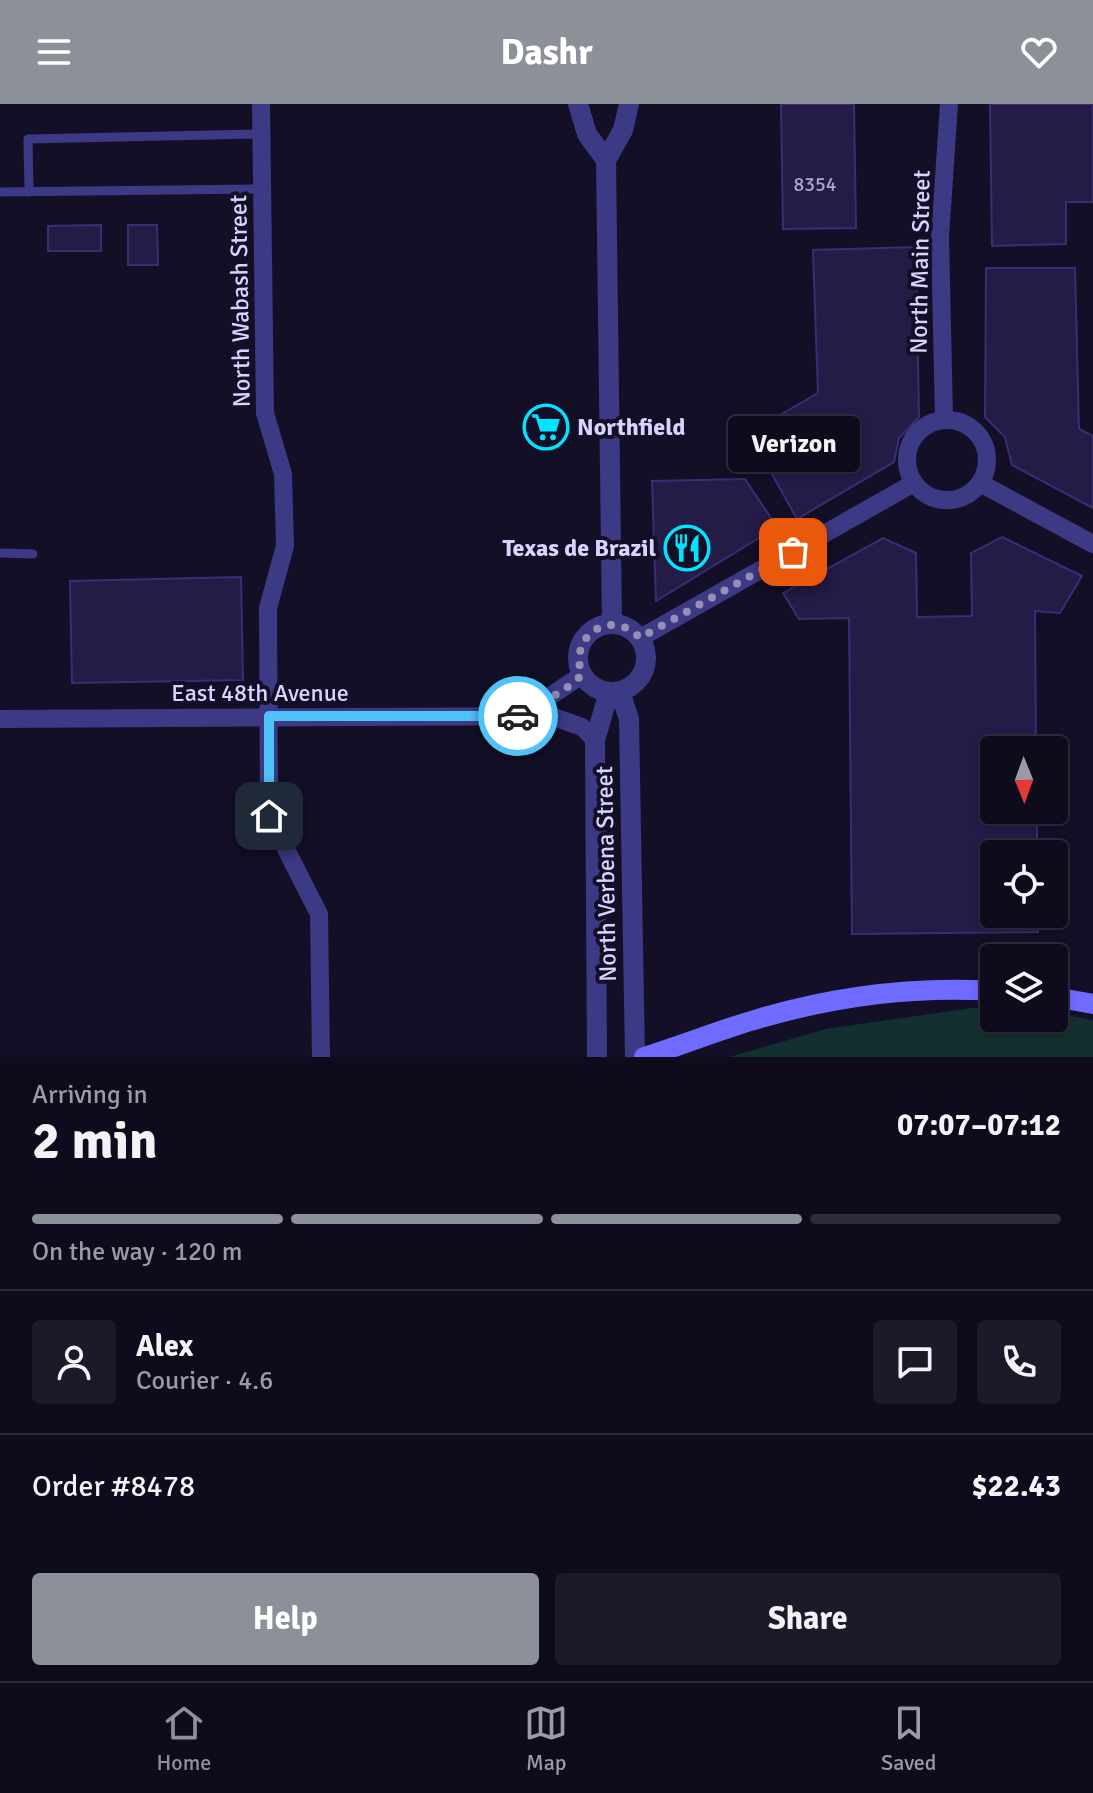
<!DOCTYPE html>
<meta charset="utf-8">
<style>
body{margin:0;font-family:Signika,sans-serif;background:#1c1929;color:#f1f3f6;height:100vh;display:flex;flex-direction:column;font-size:30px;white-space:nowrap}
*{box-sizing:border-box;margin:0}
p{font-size:26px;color:#9b9ba3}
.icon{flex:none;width:44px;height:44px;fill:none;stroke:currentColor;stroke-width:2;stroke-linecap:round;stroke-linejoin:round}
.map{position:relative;height:953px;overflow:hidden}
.panel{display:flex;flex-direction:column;background:#0e0b1c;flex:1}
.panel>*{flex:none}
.needle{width:52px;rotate:179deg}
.controls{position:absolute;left:980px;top:632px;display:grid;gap:16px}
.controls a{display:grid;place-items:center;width:88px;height:88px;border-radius:8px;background:#0e0b1c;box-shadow:0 4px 12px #0003,0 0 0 2px #2e2b3b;font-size:40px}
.pin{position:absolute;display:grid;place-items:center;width:68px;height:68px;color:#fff;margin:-34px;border-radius:16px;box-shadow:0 4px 12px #0006}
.courier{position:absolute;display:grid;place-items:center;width:80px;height:80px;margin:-40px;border:6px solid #4fc3f7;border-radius:50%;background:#fff;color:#222;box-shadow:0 2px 10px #0007}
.bubble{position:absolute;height:56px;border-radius:8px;background:#0e0b1c;box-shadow:0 4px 12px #0003,0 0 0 2px #2e2b3b;font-size:26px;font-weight:700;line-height:56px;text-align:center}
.head em{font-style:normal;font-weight:700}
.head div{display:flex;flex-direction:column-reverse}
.head{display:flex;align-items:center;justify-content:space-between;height:136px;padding:0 32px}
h1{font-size:52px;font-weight:700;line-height:60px}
.bar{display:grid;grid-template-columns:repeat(4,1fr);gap:12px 8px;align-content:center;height:96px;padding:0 32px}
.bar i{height:10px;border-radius:6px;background:#2e2b3b}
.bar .selected{background:#8c9099}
.bar p{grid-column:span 4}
.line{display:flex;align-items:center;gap:20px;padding:0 32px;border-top:2px solid #2e2b3b}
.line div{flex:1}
.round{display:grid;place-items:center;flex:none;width:84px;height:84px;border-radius:8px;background:#1c1929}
.primary-button{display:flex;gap:16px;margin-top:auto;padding:16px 32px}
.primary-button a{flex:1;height:92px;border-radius:8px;background:#8c9099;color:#fff;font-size:32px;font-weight:700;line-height:92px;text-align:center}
.primary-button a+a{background:#1c1929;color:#f1f3f6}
header{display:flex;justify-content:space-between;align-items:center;height:104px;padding:0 32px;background:#8c9099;color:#fff;font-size:36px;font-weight:700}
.menu{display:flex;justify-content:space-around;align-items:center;height:112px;border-top:2px solid #2e2b3b;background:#0e0b1c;font-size:22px;color:#9b9ba3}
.menu a{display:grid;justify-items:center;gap:4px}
.menu .selected{color:#8c9099}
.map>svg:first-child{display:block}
.green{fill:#12302f}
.building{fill:#241b47;stroke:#3b2d73;stroke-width:2}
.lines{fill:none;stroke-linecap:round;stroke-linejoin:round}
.service{stroke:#3d3a85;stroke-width:9}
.minor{stroke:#3d3a85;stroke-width:18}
.tertiary{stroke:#3d3a85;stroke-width:20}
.secondary{stroke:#6f6bff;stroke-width:20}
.done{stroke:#948fb3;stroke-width:8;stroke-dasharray:0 14.4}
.route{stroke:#4fc3f7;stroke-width:10}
.labels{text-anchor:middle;stroke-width:8;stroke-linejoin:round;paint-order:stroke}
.number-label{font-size:20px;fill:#aca6d1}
.street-label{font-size:24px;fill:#d9d4ff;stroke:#130f26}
.poi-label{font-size:24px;font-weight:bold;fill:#d9d4ff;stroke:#130f26;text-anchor:start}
</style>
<header><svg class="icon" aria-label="menu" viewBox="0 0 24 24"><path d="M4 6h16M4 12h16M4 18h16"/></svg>Dashr<svg class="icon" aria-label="heart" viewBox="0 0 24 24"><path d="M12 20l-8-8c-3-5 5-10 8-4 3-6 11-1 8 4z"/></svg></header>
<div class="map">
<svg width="1093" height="953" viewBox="0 0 1093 953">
<rect width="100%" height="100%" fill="#130f26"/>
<polygon class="green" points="973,904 994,904 994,914 1054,914 1054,909 1093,916 1093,953 729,953 826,925"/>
<g class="building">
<polygon points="781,0 854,0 856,124 783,125"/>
<polygon points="990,0 1093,0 1093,98 1066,98 1066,140 992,142"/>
<polygon points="101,121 101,147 48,147 48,122"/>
<polygon points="128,121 157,121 158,161 128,161"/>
<polygon points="916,143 919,313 899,334 894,358 797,415 749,329 818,289 813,146"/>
<polygon points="986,164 1075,164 1079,325 1093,332 1093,404 1012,361 1005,333 985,313"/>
<polygon points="745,375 777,423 656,497 652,377"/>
<polygon points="1002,433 1082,472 1060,509 1035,507 1036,646 994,646 994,706 1037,706 1037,750 994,750 994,810 1038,810 1038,828 852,830 849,514 799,515 783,489 883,434 916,449 917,513 972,512 971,449"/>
<polygon points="241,473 243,576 72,579 70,477"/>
</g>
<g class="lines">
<g class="service">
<polyline points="0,88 262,85"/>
<polyline points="29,88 28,35 261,30"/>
<polyline points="0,449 33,450"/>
</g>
<g class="minor">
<polyline points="261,0 265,309 283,370 285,442 268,504 269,712 319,810 321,953"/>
<polyline points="944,316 940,133 949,0"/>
<circle cx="947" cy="356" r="40"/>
<polyline points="980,379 1093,440"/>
<polyline points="640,534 914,379"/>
<polyline points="523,610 582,571"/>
<polyline points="0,615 551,612 582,623 595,636"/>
</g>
<g class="tertiary">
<polyline points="578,0 587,30 606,56"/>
<polyline points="612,520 606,56 623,26 629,0"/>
<circle cx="612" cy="554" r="34"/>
<polyline points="620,588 629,615 635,953"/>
<polyline points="597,953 595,636 609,588"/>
</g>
<g class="secondary">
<polyline points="1054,893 1093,900"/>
<path d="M644,953C683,941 722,925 761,914C837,892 915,882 994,887"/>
</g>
</g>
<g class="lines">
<path class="done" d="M518,612L564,586L582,571C568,532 610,503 640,534L793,448"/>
<polyline class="route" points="269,712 269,612 518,612"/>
</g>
<defs>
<g id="supermarket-ring" transform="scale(2.3)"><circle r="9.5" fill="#130f26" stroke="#00e5ff" stroke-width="1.5"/><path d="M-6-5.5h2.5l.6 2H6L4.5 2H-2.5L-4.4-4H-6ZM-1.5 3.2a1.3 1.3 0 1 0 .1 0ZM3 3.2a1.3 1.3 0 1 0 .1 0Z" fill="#00e5ff"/></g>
<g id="restaurant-ring" transform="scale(2.3)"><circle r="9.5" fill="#130f26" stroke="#00e5ff" stroke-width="1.5"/><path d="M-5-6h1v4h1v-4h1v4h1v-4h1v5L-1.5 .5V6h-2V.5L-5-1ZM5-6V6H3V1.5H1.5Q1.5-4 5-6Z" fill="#00e5ff"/></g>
</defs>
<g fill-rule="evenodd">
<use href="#supermarket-ring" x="546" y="323"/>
<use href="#restaurant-ring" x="687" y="444"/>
</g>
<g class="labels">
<g class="number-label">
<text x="815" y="87">8354</text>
</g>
<g class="street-label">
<text transform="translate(920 158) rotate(-89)" y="8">North Main Street</text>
<text transform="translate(240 197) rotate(-91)" y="8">North Wabash Street</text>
<text x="260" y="597">East 48th Avenue</text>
<text transform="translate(606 770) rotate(-91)" y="8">North Verbena Street</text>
</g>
<g class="poi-label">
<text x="577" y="331">Northfield</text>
<text x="656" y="452" text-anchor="end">Texas de Brazil</text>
</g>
</g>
</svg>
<div class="controls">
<a><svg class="needle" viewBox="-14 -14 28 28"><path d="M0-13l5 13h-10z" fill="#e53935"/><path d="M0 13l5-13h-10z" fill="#9b9ba3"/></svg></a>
<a><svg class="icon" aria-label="locate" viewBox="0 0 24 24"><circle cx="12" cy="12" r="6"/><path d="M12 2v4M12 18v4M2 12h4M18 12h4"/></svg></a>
<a><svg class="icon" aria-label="layers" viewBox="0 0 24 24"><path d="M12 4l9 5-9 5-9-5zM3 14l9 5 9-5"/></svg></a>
</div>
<div class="pin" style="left:793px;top:448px;background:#ea580c"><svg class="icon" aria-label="bag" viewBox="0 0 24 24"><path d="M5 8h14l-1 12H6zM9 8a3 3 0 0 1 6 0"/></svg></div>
<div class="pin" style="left:269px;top:712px;background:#1f2937"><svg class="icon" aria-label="home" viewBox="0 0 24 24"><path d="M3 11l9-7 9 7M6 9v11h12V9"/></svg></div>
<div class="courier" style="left:518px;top:612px"><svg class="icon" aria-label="car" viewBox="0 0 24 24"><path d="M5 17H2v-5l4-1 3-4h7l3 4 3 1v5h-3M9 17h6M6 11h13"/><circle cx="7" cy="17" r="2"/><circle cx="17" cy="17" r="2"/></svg></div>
<div class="bubble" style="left:728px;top:312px;width:132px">Verizon</div>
</div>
<section class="panel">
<div class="head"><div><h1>2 min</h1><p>Arriving in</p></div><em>07:07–07:12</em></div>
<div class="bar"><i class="selected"></i><i class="selected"></i><i class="selected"></i><i></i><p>On the way · 120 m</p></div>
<div class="line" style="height:144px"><a class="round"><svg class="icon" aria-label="person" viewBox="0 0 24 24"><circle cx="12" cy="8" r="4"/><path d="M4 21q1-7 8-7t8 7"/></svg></a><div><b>Alex</b><p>Courier · 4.6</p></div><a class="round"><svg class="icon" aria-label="chat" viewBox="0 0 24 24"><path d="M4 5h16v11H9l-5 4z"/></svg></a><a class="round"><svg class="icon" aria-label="phone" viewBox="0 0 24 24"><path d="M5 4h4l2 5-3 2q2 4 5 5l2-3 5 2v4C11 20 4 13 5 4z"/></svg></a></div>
<div class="line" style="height:104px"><div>Order #8478</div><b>$22.43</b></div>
<div class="primary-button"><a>Help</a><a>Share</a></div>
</section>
<nav class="menu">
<a class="selected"><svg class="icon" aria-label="home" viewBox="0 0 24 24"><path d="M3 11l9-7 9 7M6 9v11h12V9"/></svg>Home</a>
<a><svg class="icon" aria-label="map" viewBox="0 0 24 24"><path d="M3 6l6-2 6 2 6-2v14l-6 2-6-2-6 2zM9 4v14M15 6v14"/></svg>Map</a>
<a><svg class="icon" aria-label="saved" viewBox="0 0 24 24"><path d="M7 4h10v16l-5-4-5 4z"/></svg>Saved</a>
</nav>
